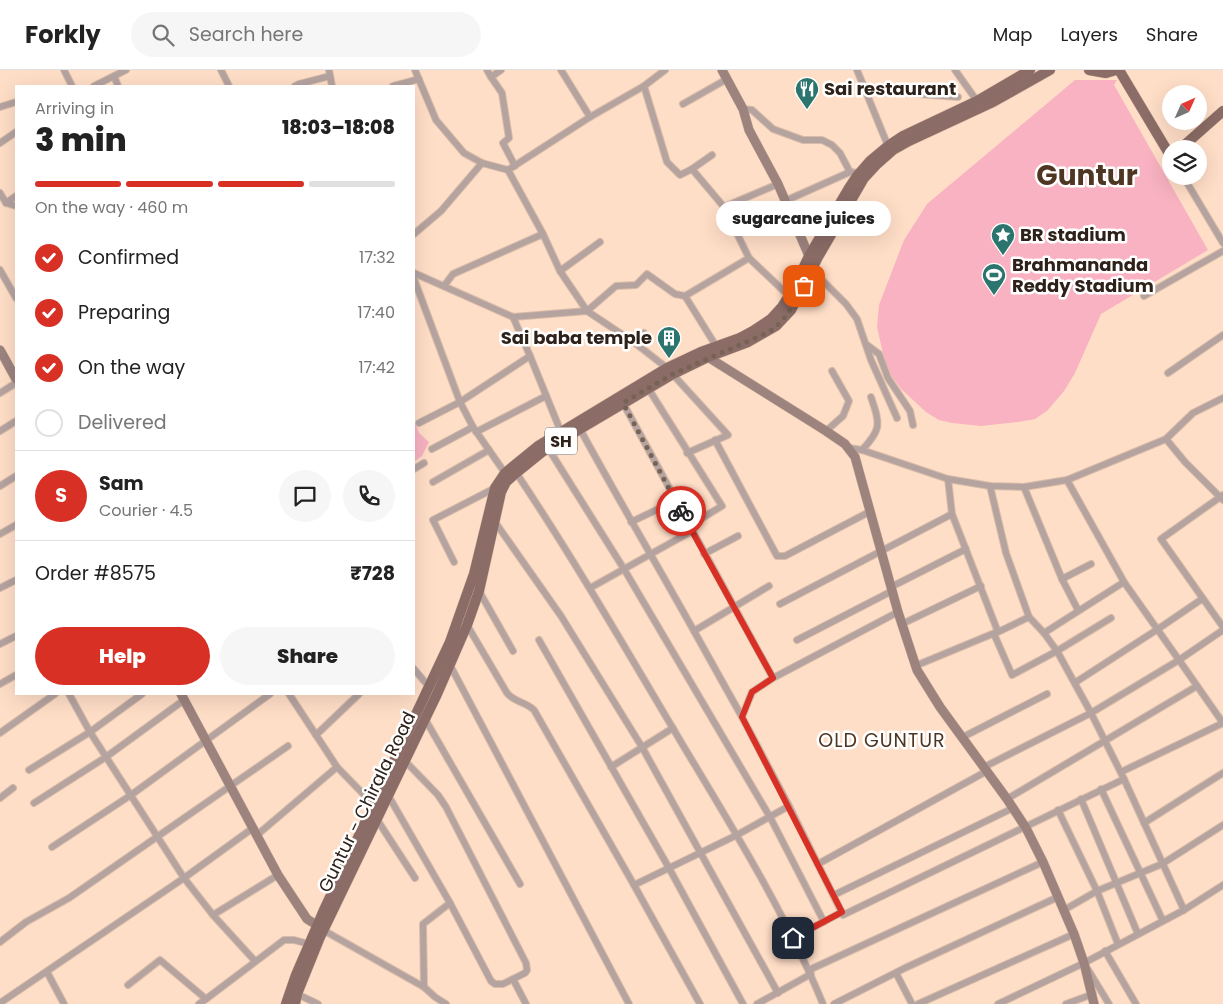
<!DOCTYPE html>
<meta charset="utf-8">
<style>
body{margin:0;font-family:Poppins,sans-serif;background:#f6f6f6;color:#222;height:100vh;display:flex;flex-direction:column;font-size:19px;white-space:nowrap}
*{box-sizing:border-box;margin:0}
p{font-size:16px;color:#767676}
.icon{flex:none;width:28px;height:28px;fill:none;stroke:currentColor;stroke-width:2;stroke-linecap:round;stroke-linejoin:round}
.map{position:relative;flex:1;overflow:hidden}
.sheet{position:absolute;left:15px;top:15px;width:400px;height:610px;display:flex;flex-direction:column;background:#fff;border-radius:0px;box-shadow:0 5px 20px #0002}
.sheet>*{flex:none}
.needle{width:32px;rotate:45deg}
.tools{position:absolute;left:1162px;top:15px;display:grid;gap:10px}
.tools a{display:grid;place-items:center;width:45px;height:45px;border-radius:50%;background:#fff;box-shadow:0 5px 20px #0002;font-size:25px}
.pin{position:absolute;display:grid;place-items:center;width:42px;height:42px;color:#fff;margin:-21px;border-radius:10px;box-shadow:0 2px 8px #0006}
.courier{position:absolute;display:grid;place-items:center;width:50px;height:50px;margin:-25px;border:4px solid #d93025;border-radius:50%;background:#fff;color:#222;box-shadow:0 1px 6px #0007}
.bubble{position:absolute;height:35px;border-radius:18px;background:#fff;box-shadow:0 5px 20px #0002;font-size:16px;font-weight:800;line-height:35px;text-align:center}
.overview em{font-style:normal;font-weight:800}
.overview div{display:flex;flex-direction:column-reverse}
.overview{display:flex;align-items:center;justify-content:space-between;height:85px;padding:0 20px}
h1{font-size:32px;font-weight:800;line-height:38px}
.bar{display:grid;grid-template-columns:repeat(4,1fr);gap:8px 5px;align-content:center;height:60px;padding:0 20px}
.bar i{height:6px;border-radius:4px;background:#e0e0e0}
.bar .active{background:#d93025}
.bar p{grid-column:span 4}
.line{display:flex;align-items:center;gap:12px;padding:0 20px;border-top:1px solid #e0e0e0}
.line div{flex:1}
.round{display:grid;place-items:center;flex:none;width:52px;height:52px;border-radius:26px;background:#f6f6f6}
ol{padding:0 20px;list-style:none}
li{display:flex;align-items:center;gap:15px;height:55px}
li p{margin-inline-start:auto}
li .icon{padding:5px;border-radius:50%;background:#d93025;color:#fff;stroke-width:4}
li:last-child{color:#767676}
li i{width:28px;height:28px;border:2px solid #e0e0e0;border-radius:50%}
.cta{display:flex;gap:10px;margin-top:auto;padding:10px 20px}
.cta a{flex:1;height:58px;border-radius:30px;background:#d93025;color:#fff;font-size:20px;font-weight:800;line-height:58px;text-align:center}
.cta a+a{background:#f6f6f6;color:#222}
header{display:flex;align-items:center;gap:30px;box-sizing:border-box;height:70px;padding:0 25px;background:#fff;border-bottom:1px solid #e0e0e0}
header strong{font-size:24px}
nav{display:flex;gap:28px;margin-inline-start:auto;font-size:18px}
.search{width:350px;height:45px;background:#f6f6f6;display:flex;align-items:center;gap:12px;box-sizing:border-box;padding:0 18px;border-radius:28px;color:#767676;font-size:19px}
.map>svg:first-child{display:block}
.green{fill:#f8b2c1}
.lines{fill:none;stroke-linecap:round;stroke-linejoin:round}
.street-casing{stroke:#d9bca8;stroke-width:8}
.secondary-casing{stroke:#d9bca8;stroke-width:10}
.primary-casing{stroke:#d9bca8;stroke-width:11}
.street{stroke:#b5a3a0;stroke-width:6}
.secondary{stroke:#9d837e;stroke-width:9}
.primary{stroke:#8b6c66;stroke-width:10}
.done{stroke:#766356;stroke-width:5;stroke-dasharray:0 9}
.route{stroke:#d93025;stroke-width:6}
.labels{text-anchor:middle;stroke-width:5;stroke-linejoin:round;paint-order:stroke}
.shield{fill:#fff;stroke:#6c645e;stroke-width:1}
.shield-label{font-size:16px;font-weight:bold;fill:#2d2119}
.poi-label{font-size:18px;font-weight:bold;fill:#2d2119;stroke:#fff;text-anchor:start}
.street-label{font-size:18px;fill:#2d2119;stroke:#fff}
.neighbourhood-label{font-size:19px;letter-spacing:1px;fill:#4f3622;stroke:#fff}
.town-label{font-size:28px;font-weight:bold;fill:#4f3622;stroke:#fff}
</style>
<header>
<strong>Forkly</strong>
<div class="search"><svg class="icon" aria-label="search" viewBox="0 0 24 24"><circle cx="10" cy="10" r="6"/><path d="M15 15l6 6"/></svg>Search here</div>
<nav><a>Map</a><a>Layers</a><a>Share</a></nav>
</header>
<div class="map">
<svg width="1223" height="934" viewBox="0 0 1223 934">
<rect width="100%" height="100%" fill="#ffdec7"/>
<g class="green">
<polygon points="1075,10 1117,10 1114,15 1208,180 1101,244 1075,303 1064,321 1047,341 1035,349 1018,352 981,356 952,353 939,350 926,342 901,319 891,305 884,288 877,257 879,235 904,170 927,134"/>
<polygon points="414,349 419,363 429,372 422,386 414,392"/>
</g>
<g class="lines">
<g class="street-casing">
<g id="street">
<polyline points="64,0 72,16"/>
<polyline points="221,0 229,16"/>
<polyline points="329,0 332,16"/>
<polyline points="415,0 436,50 464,83 482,93 508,100 590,47 644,16 665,0"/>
<polyline points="487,0 491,7 501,0"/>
<polyline points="561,0 590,47"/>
<polyline points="857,0 888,76"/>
<polyline points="955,0 977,31"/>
<polyline points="114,6 118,16"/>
<polyline points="491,7 502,23 509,68 503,73 515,96"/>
<polyline points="94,16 126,0"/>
<polyline points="295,16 299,14 330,6"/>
<polyline points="393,16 419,9"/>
<polyline points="644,16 667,92 680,105 692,99 724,137"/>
<polyline points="865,20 958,27"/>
<polyline points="683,34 727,9"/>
<polyline points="0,37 16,32"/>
<polyline points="743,39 752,40 773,59 803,70 822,70 832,75 840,83 850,102"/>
<polyline points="0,73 16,62"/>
<polyline points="692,99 712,85"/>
<polyline points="508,100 543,164 560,201 587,241 616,216 636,215 647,204 675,224 685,226 749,188"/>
<polyline points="1183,106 1223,173"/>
<polyline points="778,114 724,137 749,188 789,226"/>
<polyline points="0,123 6,133 16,136"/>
<polyline points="785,131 850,102 859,103"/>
<polyline points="6,133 16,126"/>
<polyline points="414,164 441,141 482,93"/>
<polyline points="0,200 16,228"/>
<polyline points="812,200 846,234 857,249 871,290 897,348"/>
<polyline points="560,201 600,172"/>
<polyline points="414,203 513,247 587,241 635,273 667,298 728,365 687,383"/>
<polyline points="414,209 460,332 473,357 505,403"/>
<polyline points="444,216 453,204 543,164"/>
<polyline points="685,226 716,276"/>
<polyline points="1144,226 1223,181"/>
<polyline points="635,273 644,263"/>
<polyline points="867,275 879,284 888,308 910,341 913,355"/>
<polyline points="530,286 561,362"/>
<polyline points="1168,303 1223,265"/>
<polyline points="648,318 722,436 689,456"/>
<polyline points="0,323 16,313"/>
<polyline points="623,333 773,608"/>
<polyline points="419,353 460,332 530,286 513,247"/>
<path d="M580,359C617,427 656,493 694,561L769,516"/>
<polyline points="0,361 16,351"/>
<polyline points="826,361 843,346 849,331 832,301"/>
<polyline points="476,362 546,326"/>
<polyline points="1166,369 1185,392 1223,430"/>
<polyline points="715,370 777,486 785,486 871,441"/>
<polyline points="548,378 624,499 770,747 824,852"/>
<polyline points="849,378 862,380 948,409 990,416 1024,417 1067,410 1166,369 1193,343 1223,328"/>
<polyline points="432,379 473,357"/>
<path d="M862,380C882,359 880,354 871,327"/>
<polyline points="414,399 424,393"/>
<path d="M515,401C574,489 627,581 681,672C732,757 785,842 823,934"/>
<polyline points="948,409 952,444 998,562 1029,547"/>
<polyline points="1067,410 1124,512 1179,590 1223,560"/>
<polyline points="433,412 489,380"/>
<polyline points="0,416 16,406"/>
<polyline points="990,416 1006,483 1029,547 1044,563 1057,581 1091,643 1179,590 1223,653"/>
<polyline points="1024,417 1062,509 1078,540"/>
<polyline points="1223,425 1161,469 1223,557"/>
<polyline points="495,452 561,546 642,677 778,923"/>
<polyline points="631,452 675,431"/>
<polyline points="0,464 16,455"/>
<polyline points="704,484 738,466"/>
<polyline points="454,492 433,450 495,418"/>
<polyline points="1062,509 1091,494"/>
<polyline points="891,517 966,479"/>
<polyline points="0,518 16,510"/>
<polyline points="590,518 692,461"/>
<polyline points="479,521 513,581"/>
<polyline points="780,534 952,444"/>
<polyline points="898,542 773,608 752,622 742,647 789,736 843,845 1124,709"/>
<polyline points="902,554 981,516"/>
<path d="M467,555L507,623C514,632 526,632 534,640L634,815L700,934"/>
<polyline points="694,561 742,647"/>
<polyline points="1044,563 1124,512"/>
<polyline points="994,564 1012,605 1057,581 1111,548"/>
<polyline points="539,570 669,798 743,934"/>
<polyline points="797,570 892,521"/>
<polyline points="0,574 16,566"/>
<polyline points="450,595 629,934"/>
<polyline points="915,596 997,562"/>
<polyline points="414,599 430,618"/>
<polyline points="1076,612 1158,559 1202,529"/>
<polyline points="0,614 16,605"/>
<polyline points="69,624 90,662 184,808 213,845 255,891"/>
<polyline points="289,624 316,665"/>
<polyline points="359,624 316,665 337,697 373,734"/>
<polyline points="425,649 520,814"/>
<polyline points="0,663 55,624"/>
<polyline points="963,667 1047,624"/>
<polyline points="611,697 673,658"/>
<polyline points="984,697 1091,643 1124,709 1184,840"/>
<polyline points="29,700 90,662 142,624"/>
<polyline points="1121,702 1223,653"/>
<polyline points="1101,719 1163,851"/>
<polyline points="388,725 450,833 491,911 495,914 503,914 525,903 527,900 526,893 446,737 438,725 404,690"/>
<polyline points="0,728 13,718"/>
<polyline points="1007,729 1197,616"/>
<polyline points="1081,729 1138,864"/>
<polyline points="34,733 106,687 184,630"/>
<polyline points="1058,740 1097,821 1118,874"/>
<polyline points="376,748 415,808"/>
<polyline points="1144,753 1223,703"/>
<polyline points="257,765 337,697"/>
<polyline points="52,777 131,725 270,624"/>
<polyline points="818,794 987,701"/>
<polyline points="634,815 737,765 789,736"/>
<polyline points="834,825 1013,738"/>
<polyline points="1064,840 1097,821 1162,794 1223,755"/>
<polyline points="213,845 278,805"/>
<polyline points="323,860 424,917 435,927 446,934"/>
<polyline points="793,868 842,842"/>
<polyline points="0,872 26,852 69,828 288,676"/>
<polyline points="1105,881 1136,934"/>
<polyline points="1084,893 1184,840 1223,815"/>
<polyline points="809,900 1043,792"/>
<polyline points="47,902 64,934"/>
<polyline points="896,903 912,934"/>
<polyline points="513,909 526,934"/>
<polyline points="128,915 160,890 206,929 284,870 294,870 309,874"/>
<polyline points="424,917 423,854 450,833"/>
<polyline points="297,924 318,934"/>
<polyline points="0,933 184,808 253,758"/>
<polyline points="199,934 206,929"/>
<polyline points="757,934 811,904"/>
<polyline points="834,934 905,898 1058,827"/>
<polyline points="918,934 1074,864"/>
<polyline points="998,934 1084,893 1109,934"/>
<polyline points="1066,934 1093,924"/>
</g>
</g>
<g class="secondary-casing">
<g id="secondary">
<polyline points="722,0 743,39 749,60 778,114 809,186"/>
<polyline points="0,280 16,309"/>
<polyline points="703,284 826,361 845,374 855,387 898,542 917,600 940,637 1007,729 1026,758 1043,792 1074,864 1084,893 1094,934"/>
<polyline points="181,624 278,805 307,849 323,859"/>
</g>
</g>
<g class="primary-casing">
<g id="primary">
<polyline points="1089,0 1106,3 1116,0"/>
<polyline points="1119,0 1171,87"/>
<polyline points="1180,79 1223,41"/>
<polyline points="286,934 296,905 324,840 450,572 474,504 495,418 505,403 538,376 667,298 701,282 740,268 753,261 771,249 782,237 794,218 809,186 849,118 857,106 870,91 888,76 903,66 977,31 1030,0"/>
<polyline points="295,934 297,924 320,867 437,624 467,555 479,521 501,422 506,412 516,403 542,382 580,359 673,304 708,287 748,272 776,256 791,240 818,187 864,108 876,95 893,80 909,71 993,32 1050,0"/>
</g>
</g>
<use href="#street" class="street"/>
<use href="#secondary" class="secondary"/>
<use href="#primary" class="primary"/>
</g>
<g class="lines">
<path class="done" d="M681,441L623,333L673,304L769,262C786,250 794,234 804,216"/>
<polyline class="route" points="681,441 773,608 752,622 742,647 842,842 793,868"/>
</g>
<defs>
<g id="restaurant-pin" transform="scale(1.25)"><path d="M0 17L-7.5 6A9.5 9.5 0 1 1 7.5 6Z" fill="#2c756f" stroke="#fff"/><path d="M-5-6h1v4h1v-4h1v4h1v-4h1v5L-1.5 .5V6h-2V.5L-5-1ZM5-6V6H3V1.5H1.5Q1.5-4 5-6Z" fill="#fff"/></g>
<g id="sight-pin" transform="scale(1.25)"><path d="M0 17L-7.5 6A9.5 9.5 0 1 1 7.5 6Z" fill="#2c756f" stroke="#fff"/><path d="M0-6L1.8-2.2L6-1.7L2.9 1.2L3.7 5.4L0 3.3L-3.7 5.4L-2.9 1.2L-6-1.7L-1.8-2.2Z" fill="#fff"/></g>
<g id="stadium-pin" transform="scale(1.25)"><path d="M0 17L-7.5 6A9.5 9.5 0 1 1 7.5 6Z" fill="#2c756f" stroke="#fff"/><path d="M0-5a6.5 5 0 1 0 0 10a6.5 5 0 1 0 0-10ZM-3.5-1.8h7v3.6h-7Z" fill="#fff"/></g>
<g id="building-pin" transform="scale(1.25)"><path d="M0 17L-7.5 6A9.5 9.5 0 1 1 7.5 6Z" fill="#2c756f" stroke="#fff"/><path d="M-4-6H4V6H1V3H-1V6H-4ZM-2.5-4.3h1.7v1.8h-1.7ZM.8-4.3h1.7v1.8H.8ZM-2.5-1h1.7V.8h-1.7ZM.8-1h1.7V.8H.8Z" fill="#fff"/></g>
</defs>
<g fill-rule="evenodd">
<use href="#restaurant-pin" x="807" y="19"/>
<use href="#sight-pin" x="1003" y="165"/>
<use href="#stadium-pin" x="994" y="205"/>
<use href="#building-pin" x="669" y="268"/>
</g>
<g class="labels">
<rect class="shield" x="545" y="357.5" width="32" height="27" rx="4"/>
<g class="shield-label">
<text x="561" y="377">SH</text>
</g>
<g class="poi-label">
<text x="824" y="25">Sai restaurant</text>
<text x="1020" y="171">BR stadium</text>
<text x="1012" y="201">Brahmananda<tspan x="1012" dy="21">Reddy Stadium</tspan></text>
<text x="652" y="274" text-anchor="end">Sai baba temple</text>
</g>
<g class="street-label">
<text transform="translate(367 732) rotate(-64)" y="6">Guntur - Chirala Road</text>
</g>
<g class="neighbourhood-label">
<text x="882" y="677">OLD GUNTUR</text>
</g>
<g class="town-label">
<text x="1087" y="115">Guntur</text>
</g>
</g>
</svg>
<div class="tools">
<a><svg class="needle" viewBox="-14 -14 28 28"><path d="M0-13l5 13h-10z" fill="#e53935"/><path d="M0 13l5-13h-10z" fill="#767676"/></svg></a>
<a><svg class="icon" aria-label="layers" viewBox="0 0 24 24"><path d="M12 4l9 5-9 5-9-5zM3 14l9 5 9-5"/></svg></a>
</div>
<div class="pin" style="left:804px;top:216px;background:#ea580c"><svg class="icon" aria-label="bag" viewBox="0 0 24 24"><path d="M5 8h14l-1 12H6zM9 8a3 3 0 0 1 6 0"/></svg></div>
<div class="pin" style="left:793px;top:868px;background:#1f2937"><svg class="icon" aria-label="home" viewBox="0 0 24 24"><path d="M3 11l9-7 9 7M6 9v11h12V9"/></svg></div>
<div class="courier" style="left:681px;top:441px"><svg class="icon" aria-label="bike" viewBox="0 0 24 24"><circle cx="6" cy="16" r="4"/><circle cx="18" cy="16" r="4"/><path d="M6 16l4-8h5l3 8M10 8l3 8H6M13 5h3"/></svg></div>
<div class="bubble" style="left:716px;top:131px;width:175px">sugarcane juices</div>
<section class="sheet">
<div class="overview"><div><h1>3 min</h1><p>Arriving in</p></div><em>18:03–18:08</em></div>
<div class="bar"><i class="active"></i><i class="active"></i><i class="active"></i><i></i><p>On the way · 460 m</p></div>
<ol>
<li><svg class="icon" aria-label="check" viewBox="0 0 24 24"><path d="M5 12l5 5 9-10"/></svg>Confirmed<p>17:32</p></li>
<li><svg class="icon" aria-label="check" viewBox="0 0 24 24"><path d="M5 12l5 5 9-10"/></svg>Preparing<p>17:40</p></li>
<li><svg class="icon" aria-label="check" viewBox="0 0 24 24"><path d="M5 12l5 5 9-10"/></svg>On the way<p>17:42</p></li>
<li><i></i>Delivered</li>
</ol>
<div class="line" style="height:90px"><b class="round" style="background:#d93025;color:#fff">S</b><div><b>Sam</b><p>Courier · 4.5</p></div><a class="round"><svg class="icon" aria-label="chat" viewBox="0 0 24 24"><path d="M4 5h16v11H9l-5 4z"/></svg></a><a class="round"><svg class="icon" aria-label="phone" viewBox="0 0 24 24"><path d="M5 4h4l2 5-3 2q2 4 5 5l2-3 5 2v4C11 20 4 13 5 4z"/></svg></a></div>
<div class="line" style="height:65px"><div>Order #8575</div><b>₹728</b></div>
<div class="cta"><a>Help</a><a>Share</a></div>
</section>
</div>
